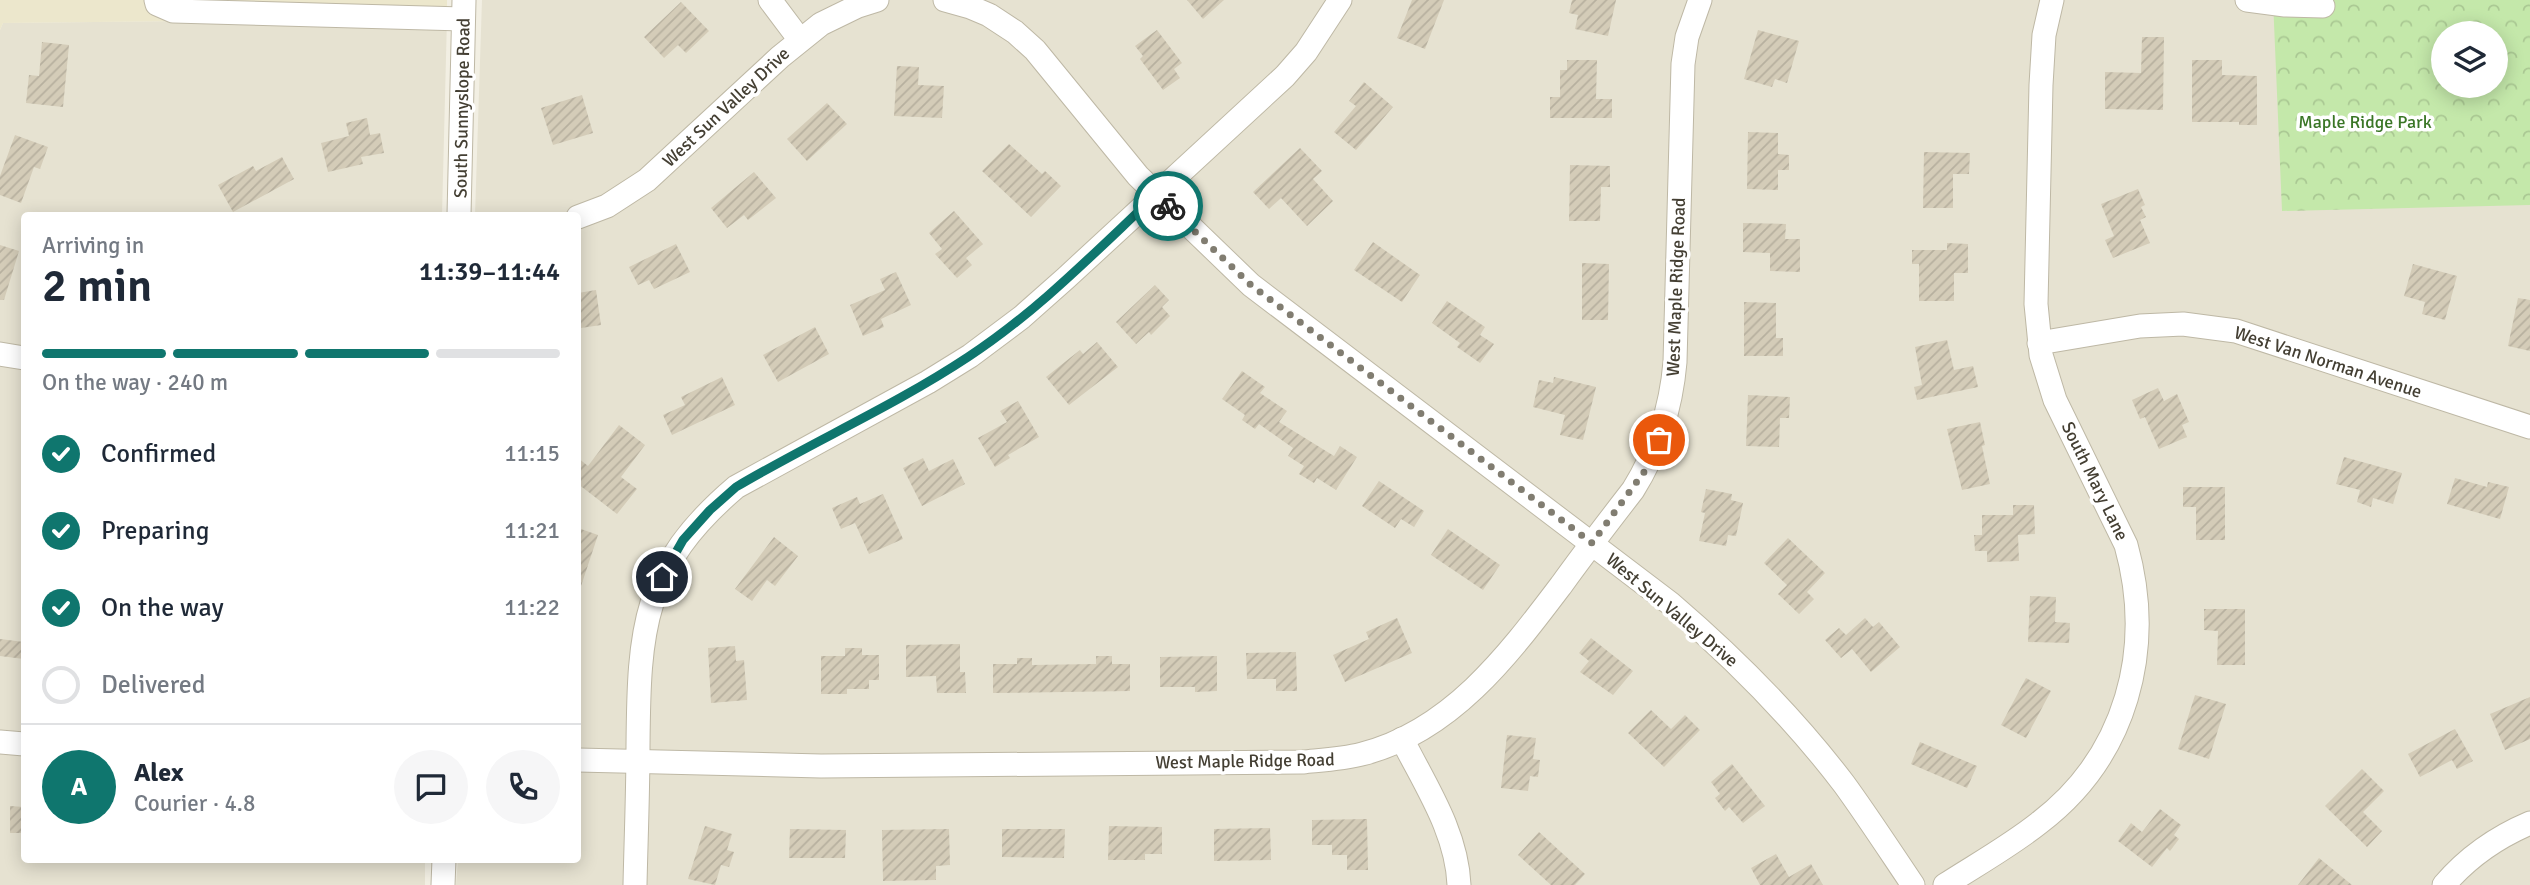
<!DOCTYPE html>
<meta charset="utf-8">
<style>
body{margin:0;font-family:Signika,sans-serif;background:#f6f6f7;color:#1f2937;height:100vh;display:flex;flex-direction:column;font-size:26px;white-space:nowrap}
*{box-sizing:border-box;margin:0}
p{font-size:23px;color:#747a83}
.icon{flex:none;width:38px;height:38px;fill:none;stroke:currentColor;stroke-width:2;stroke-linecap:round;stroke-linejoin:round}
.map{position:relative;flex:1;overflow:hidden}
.panel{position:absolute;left:21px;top:212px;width:560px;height:651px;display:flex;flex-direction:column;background:#fff;border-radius:7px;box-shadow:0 4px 18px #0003}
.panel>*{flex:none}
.controls{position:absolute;left:2431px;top:21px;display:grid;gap:14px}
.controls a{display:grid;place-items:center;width:77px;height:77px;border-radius:50%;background:#fff;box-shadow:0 4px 18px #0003;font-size:35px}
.pin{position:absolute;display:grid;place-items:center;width:60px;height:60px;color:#fff;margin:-30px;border:4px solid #fff;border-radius:50%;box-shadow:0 2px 7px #0007}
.courier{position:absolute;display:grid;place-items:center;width:70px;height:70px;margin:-35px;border:5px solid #0f766e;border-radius:50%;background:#fff;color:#222;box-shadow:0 2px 9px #0007}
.overview em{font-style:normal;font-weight:600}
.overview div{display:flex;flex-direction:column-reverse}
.overview{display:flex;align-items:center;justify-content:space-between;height:119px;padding:0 21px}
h1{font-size:46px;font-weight:600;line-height:52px}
.bar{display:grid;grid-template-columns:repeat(4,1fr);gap:10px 7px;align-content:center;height:84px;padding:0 21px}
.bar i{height:9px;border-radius:5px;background:#e0e1e3}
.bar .active{background:#0f766e}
.bar p{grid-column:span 4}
.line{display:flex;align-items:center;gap:18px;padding:0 21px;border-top:2px solid #e0e1e3}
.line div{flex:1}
.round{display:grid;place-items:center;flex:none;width:74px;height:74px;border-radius:37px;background:#f6f6f7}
ol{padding:0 21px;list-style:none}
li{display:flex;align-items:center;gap:21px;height:77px}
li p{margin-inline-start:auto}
li .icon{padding:7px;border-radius:50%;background:#0f766e;color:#fff;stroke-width:4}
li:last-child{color:#747a83}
li i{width:38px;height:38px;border:4px solid #e0e1e3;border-radius:50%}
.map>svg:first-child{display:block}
.residential{fill:#e6e2d1;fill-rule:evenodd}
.education{fill:#ece7cc}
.forest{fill:url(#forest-crowns);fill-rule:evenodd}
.building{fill:url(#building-hatch)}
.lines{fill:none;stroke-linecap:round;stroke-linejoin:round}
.minor-casing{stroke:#beb8a5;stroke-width:25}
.minor{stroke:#fff;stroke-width:23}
.done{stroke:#817d71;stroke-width:7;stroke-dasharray:0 12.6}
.route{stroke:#0f766e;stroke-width:9}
.labels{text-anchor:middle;stroke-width:7;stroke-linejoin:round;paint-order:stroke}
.street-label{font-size:18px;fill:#443f33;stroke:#fff}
.park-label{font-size:18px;fill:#3a7626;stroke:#fff}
</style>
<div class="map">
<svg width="2530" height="885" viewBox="0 0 2530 885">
<defs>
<pattern id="forest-crowns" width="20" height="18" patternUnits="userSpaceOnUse" patternTransform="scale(1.75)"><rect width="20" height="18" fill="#c4e8aa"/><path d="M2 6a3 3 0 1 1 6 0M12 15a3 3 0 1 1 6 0" fill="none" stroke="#aac893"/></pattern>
<pattern id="building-hatch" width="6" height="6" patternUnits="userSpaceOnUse" patternTransform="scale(1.75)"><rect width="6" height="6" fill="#d4ccb8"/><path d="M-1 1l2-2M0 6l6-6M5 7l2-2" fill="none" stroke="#b7b09f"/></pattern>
</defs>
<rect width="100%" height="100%" fill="#f2efe3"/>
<g class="residential">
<path d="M482,0H2530V885H456L458,859H578V215H475ZM2443,33H2496V86H2443Z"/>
<polygon points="447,18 442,215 24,215 24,859 425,859 425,885 0,885 0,30 3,23"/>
</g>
<polygon class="education" points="0,0 447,0 447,18 3,23 0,30"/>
<path class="forest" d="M2273,0H2530V205L2282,211ZM2443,33H2496V86H2443Z"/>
<g class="building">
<polygon points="1187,0 1224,0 1203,19"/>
<polygon points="1412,0 1444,0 1425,49 1397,38"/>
<polygon points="1572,0 1616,0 1608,36 1575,29 1578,15 1569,13"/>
<polygon points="681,2 709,31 686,53 678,45 664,58 644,37"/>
<polygon points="1157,30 1182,63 1174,69 1180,78 1163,90 1140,59 1143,56 1135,46"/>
<polygon points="1758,30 1799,41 1787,83 1775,79 1772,87 1744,79"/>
<polygon points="2142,37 2164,37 2163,110 2105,109 2105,72 2141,73"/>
<polygon points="42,42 69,45 63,107 26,103 29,75 39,76"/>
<polygon points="1567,60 1597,60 1596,99 1612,99 1612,118 1550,118 1550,97 1560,97 1560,70 1567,70"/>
<polygon points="2192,60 2222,60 2222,75 2257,76 2257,125 2239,125 2239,122 2192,122"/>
<polygon points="897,66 919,67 918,85 944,86 942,118 894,116"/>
<polygon points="1364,82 1393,107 1356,150 1334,132 1356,106 1349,101"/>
<polygon points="582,95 593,133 553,145 541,108"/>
<polygon points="827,103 847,124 807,161 787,139"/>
<polygon points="367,118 370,135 380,133 384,153 361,157 363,164 328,172 321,143 349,136 346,123"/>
<polygon points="1748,132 1778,133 1778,154 1789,155 1789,170 1778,170 1778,190 1747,189"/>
<polygon points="15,135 48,147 40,169 34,167 21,203 0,195 0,176"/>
<polygon points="1009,144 1042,174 1045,171 1061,186 1031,217 982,171"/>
<polygon points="1300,148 1322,171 1313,179 1333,201 1307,226 1281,198 1269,209 1253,192"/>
<polygon points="1924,152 1970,153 1969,174 1953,174 1953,208 1923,208"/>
<polygon points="282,157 294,179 233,212 218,185 253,166 256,171"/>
<polygon points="1570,165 1610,166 1610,187 1601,187 1600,221 1569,221"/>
<polygon points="754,172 776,198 748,220 744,215 727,228 711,208"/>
<polygon points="2138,189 2145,205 2141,207 2146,217 2140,220 2150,243 2113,258 2105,240 2114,236 2101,204"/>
<polygon points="954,211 983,244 966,258 972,265 957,278 935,254 942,249 929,233"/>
<polygon points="1743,223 1786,224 1785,239 1800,239 1800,272 1770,271 1770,253 1743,252"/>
<polygon points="1373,242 1420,275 1402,302 1354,270"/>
<polygon points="1947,243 1968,244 1968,273 1954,273 1954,301 1919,301 1919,264 1912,264 1912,250 1947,250"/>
<polygon points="676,244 690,272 654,289 649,280 638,285 629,267"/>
<polygon points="0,245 19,251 4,300 0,300"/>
<polygon points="1582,263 1609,264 1608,320 1582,320"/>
<polygon points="2413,264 2457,276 2445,320 2422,314 2425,302 2404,296"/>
<polygon points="896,272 911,305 881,319 884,327 863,336 850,305 885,290 880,279"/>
<polygon points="1155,285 1169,300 1162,307 1170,316 1151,335 1149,332 1136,344 1116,322"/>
<polygon points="596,290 601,325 581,328 579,317 578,317 578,293"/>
<polygon points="2518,298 2530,300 2530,351 2508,346"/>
<polygon points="1447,301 1485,327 1480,335 1494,344 1480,363 1457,347 1460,343 1432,323"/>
<polygon points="1744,302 1776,303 1776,338 1783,338 1783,356 1744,356"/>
<polygon points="815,327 829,354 778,382 763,355"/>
<polygon points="1947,340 1954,370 1973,366 1978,387 1917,400 1914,387 1922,385 1915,347"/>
<polygon points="1097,342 1118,367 1069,405 1046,377 1080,350 1083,354"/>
<polygon points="1242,371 1265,387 1260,393 1287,411 1279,422 1334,456 1340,446 1357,457 1336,490 1317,478 1314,483 1299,474 1304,466 1288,456 1293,448 1259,424 1255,429 1242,420 1245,415 1222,399"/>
<polygon points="722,377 735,405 672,435 663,415 685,405 681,397"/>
<polygon points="1554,377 1596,387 1583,440 1560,435 1565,415 1533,407 1539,380 1553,383"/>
<polygon points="2158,388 2164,401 2177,394 2189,422 2182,425 2187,437 2159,449 2145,417 2140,419 2132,400"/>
<polygon points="1748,395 1790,397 1789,418 1780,418 1779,447 1746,446"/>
<polygon points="1018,401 1039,437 1008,455 1010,458 995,467 978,438 1007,422 1000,411"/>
<polygon points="1980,422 1985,445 1982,446 1990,484 1962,490 1947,429"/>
<polygon points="619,425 645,445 621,477 637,489 617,514 578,484 578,458 588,466"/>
<polygon points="2344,457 2402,473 2393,504 2373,498 2371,507 2357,502 2360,490 2336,484"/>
<polygon points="923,458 929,471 953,459 965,484 922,506 903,468"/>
<polygon points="2455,478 2487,487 2488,482 2509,487 2500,519 2447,504"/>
<polygon points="1379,481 1424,511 1414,527 1401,519 1395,528 1362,506"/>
<polygon points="2183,487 2225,487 2225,540 2196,540 2196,507 2183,507"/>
<polygon points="1706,489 1732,494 1731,500 1743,503 1736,536 1728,535 1726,546 1699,541 1705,513 1701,512"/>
<polygon points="883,494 903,539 869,554 855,523 841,529 832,508 857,497 860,504"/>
<polygon points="2013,505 2034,505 2035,534 2018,535 2019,561 1987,562 1987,551 1975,551 1974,535 1982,535 1982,515 2013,515"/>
<polygon points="578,528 598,535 580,589 578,588"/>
<polygon points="1448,529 1500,565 1483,590 1431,555"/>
<polygon points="774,537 798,556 775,586 767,580 752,601 735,589"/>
<polygon points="1788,538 1825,573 1807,592 1814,599 1799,614 1778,594 1787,585 1764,563"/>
<polygon points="2030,596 2056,597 2055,622 2070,623 2069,643 2028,642"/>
<polygon points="2204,609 2245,609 2245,665 2217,665 2218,631 2204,630"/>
<polygon points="1397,618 1412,653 1345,682 1333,655 1369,639 1366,632"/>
<polygon points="1865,618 1873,627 1879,622 1900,647 1871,672 1852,649 1841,658 1825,640 1839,628 1846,635"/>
<polygon points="1591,638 1633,671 1613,695 1580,672 1589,661 1579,653"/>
<polygon points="0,639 24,642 24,659 0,656"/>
<polygon points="960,644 960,672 965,672 966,693 937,693 936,676 906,677 906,645"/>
<polygon points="735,646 736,661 744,660 747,700 711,703 708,648"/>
<polygon points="845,648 862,648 862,655 879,655 879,680 869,680 869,689 847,689 847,694 821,694 821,656 845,656"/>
<polygon points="1296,652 1297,691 1276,691 1276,679 1247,679 1246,653"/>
<polygon points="1096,656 1112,656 1112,664 1130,664 1130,691 993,693 993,664 1017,664 1017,658 1032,658 1032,665 1096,664"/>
<polygon points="1217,656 1217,691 1195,692 1195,687 1160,687 1160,657"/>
<polygon points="2026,678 2051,691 2026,738 2001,725"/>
<polygon points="2195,695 2226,704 2209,759 2178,749"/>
<polygon points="2530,697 2530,739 2505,750 2490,714"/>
<polygon points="1651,710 1671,729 1685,715 1700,730 1664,767 1628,733"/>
<polygon points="2455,729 2473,761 2457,769 2452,760 2420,777 2408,754"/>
<polygon points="1507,735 1536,738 1533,759 1540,760 1538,777 1530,776 1528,791 1501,788"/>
<polygon points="1920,742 1977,766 1967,788 1911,764"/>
<polygon points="1732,764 1765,806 1743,823 1729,807 1725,811 1715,798 1720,794 1711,782"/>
<polygon points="2362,769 2384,791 2363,812 2382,831 2367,847 2325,806"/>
<polygon points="10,806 24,807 24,833 10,833"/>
<polygon points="2160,809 2181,825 2174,835 2179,839 2170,851 2167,848 2152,867 2118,841 2131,823 2142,832"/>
<polygon points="1367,819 1368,870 1347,870 1347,855 1332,855 1332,845 1312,845 1312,820"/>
<polygon points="705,826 732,834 727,850 734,852 729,867 721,865 715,885 688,879"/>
<polygon points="1109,826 1162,827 1162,854 1145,854 1145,860 1108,860"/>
<polygon points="1270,828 1271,860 1214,861 1214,829"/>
<polygon points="790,829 846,830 845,858 789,858"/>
<polygon points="949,829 950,865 936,866 936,880 883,881 882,830"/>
<polygon points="1002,829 1065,829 1064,858 1002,857"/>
<polygon points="1539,832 1585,874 1575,885 1551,885 1518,855"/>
<polygon points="1776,854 1789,877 1811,864 1823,885 1760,885 1751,868"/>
<polygon points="2319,858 2352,885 2298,885"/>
</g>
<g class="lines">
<g class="minor-casing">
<g id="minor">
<polyline points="156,0 157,4 173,11 463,19"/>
<polyline points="770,0 800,40"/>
<path d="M945,0L970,7L989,15L1015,32L1035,50L1138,176L1251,285L1671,604C1734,658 1793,717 1844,784C1868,817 1890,851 1913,885"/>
<polyline points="2247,0 2285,5 2323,6"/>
<polyline points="459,215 464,0"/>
<polyline points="578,217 607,206 647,180 780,57 821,24 858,6 877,0"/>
<polyline points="2039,343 2140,326 2183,324 2236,331 2530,427"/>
<polyline points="0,354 24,358"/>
<path d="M1402,739C1425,785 1457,832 1459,885"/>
<polyline points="0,742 24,744"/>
<path d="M578,760L821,766L1303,762C1323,760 1343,759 1362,754C1452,731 1509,654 1562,584C1585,552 1609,521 1633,490C1658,450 1671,409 1675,362L1683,64L1687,37L1700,0"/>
<polyline points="443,885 444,859"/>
<path d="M635,885C636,839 638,792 638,746C639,629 642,567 736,487L928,382L970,356L1022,317L1066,278L1285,76L1306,52L1340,0"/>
<path d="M1945,885C1976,865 2010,846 2039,823C2127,756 2155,649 2126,545L2055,400L2041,355L2036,304L2041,85L2044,35L2052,0"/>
<path d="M2444,885C2467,858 2497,837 2530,823"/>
</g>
</g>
<use href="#minor" class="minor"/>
</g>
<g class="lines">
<polyline class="done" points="1168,206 1251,285 1592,543 1644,472 1659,440"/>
<path class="route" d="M662,577L683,540L710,510L736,487C812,442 894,406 968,357C1037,312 1096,251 1156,195L1168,206"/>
</g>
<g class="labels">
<g class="street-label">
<text transform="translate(726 107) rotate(-43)" y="6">West Sun Valley Drive</text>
<text transform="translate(462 108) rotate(-89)" y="6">South Sunnyslope Road</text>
<text transform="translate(1676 287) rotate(-88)" y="6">West Maple Ridge Road</text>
<text transform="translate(2328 362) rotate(18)" y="6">West Van Norman Avenue</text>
<text transform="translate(2095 481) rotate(64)" y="6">South Mary Lane</text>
<text transform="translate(1672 610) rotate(40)" y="6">West Sun Valley Drive</text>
<text transform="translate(1245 761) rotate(-1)" y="6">West Maple Ridge Road</text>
</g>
<g class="park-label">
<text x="2365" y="128">Maple Ridge Park</text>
</g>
</g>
</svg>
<div class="controls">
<a><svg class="icon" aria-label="layers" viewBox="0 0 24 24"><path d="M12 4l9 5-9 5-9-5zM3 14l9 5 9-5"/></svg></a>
</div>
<div class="pin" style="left:1659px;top:440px;background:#ea580c"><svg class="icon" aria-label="bag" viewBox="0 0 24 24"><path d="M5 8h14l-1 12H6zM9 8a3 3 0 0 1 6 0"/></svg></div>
<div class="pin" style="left:662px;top:577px;background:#1f2937"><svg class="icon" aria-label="home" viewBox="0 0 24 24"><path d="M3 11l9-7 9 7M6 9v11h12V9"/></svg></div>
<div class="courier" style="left:1168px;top:206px"><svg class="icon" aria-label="bike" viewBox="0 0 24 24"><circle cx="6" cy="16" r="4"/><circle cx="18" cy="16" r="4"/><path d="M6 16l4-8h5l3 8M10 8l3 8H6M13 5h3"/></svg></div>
<section class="panel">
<div class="overview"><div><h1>2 min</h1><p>Arriving in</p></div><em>11:39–11:44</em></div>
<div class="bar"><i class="active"></i><i class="active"></i><i class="active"></i><i></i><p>On the way · 240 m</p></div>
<ol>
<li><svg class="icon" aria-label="check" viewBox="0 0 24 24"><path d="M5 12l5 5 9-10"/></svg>Confirmed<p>11:15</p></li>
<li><svg class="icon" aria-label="check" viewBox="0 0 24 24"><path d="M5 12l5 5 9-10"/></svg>Preparing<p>11:21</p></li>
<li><svg class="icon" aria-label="check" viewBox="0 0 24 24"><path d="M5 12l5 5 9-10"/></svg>On the way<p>11:22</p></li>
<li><i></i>Delivered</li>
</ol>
<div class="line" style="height:126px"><b class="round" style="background:#0f766e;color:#fff">A</b><div><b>Alex</b><p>Courier · 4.8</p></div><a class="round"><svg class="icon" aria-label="chat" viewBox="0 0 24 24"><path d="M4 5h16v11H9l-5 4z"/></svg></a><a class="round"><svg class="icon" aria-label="phone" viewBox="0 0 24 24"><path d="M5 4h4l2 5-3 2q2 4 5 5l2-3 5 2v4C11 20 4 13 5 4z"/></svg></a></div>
</section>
</div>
